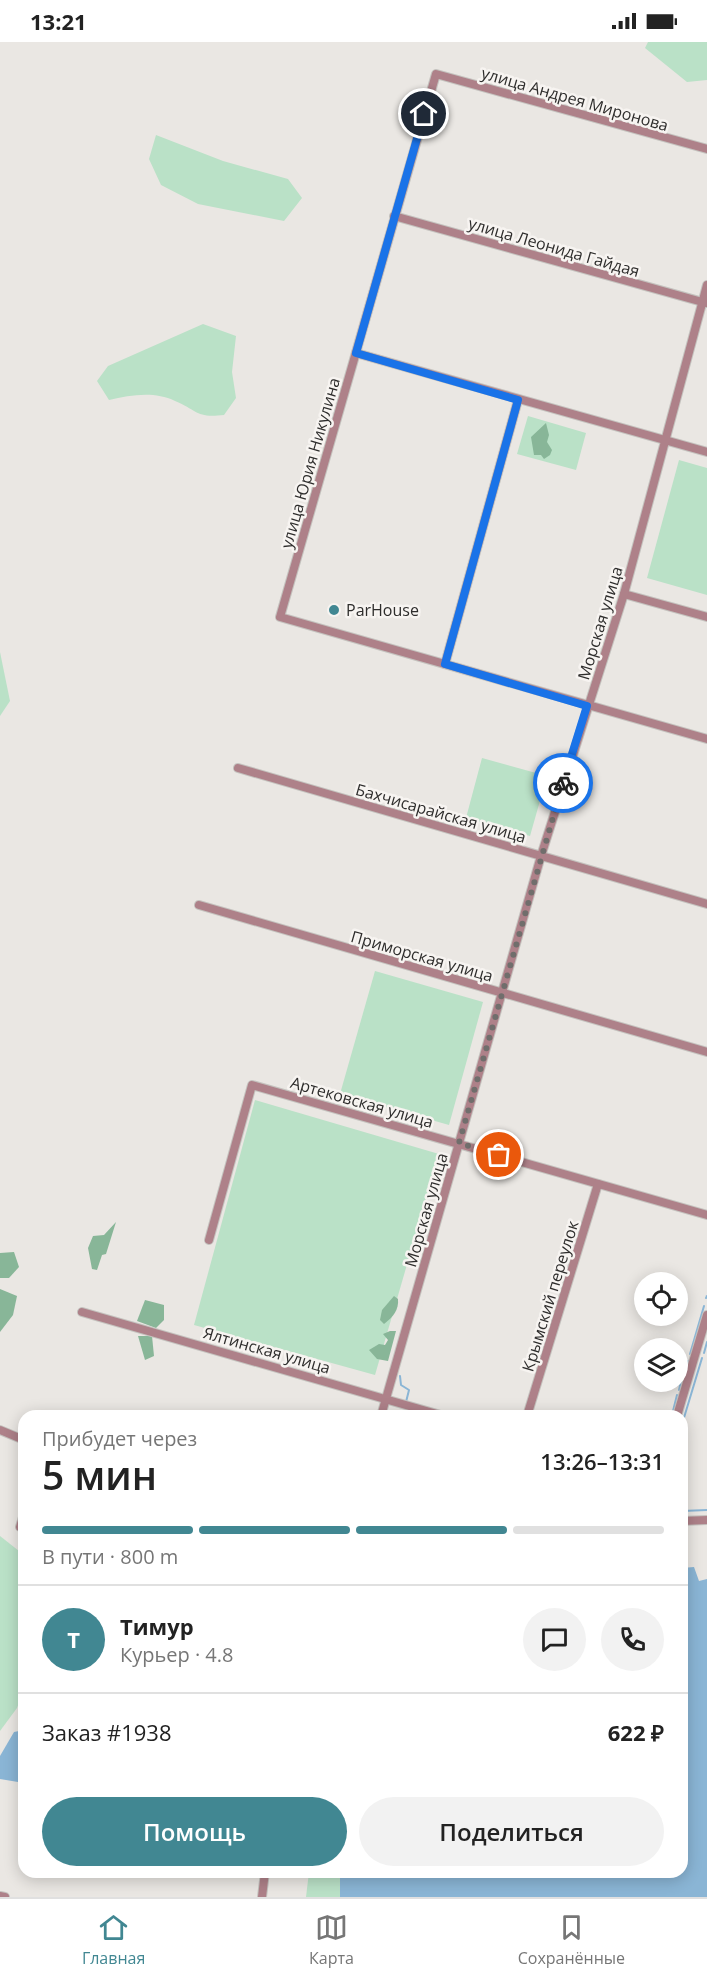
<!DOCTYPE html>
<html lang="ru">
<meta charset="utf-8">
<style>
body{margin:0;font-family:"Open Sans",sans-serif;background:#f2f2f2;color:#222;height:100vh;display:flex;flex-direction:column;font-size:22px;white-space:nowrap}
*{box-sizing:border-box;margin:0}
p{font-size:20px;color:#767676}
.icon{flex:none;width:33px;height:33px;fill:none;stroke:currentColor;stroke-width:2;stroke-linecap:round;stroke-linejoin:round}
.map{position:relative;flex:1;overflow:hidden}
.side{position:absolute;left:18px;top:1368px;width:670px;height:468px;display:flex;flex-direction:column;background:#fff;border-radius:18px;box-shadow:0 3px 15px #0003}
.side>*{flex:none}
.tools{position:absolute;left:634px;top:1230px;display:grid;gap:12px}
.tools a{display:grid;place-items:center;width:54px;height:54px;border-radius:50%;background:#fff;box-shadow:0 3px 15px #0003;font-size:30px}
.pin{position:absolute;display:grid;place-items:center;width:51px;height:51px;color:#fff;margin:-26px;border:3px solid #fff;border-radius:50%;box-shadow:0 2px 6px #0007}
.courier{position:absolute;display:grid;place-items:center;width:60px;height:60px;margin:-30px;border:4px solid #1a73e8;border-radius:50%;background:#fff;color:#222;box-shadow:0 2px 8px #0007}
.summary em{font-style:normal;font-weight:600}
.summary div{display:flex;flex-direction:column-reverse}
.summary{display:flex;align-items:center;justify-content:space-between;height:102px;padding:0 24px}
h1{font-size:39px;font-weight:600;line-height:45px}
.bar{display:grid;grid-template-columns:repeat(4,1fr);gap:9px 6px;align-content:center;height:72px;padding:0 24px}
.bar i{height:8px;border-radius:4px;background:#e0e0e0}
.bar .active{background:#418792}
.bar p{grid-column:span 4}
.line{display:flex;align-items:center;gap:15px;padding:0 24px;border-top:2px solid #e0e0e0}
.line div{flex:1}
.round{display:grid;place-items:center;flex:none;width:63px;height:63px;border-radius:32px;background:#f2f2f2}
.cta{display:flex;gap:12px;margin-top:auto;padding:12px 24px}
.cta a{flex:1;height:69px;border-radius:36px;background:#418792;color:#fff;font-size:24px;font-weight:600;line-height:69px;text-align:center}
.cta a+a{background:#f2f2f2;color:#222}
.status{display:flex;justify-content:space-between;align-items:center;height:42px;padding:0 30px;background:#fff;direction:ltr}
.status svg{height:16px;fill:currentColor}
.menu{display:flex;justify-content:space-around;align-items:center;height:84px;border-top:2px solid #e0e0e0;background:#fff;font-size:16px;color:#767676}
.menu a{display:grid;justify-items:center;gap:3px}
.menu .active{color:#418792}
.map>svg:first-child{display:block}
.green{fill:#bae1c7}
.forest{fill:#88b698}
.water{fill:#8ab5d5}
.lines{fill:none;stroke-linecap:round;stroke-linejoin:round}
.stream{stroke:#8ab5d5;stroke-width:2}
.minor-casing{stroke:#c4c2be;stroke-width:10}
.minor{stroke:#ae8189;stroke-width:8}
.done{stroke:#706e6c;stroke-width:6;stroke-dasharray:0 10.8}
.route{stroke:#1a73e8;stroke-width:8}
.poi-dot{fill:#418792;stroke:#f7f4f1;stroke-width:2}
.labels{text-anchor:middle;stroke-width:5;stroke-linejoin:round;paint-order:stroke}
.street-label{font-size:16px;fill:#2e2d2c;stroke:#f7f4f1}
.poi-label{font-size:16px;fill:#2e2d2c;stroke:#f7f4f1;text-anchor:start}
</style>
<div class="status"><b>13:21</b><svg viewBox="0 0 49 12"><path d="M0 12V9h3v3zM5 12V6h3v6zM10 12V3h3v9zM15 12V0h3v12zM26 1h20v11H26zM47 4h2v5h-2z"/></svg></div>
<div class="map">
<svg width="707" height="1855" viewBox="0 0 707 1855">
<rect width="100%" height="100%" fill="#eae7e3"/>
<g class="green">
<polygon points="648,0 707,0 707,38 687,40 645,6"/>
<polygon points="156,93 223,119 288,137 302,156 284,179 198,162 161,143 149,117"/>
<path d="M203,282L236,294L232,330L236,356L224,373C195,376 199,369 175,359C154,349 131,353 109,358L97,339L108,324Z"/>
<polygon points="528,374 586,391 576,428 517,412"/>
<polygon points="679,418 707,426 707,553 647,536"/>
<polygon points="0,610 10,659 0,674"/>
<polygon points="482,716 547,734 530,794 466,776"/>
<polygon points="375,929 483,960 449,1083 340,1052"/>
<polygon points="255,1058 439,1112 375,1333 194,1283"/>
<polygon points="0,1494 19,1509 24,1534 24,1647 17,1666 0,1689"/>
<polygon points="309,1830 340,1830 340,1855 306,1855"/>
</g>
<g class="forest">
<polygon points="546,381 549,393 547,400 552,408 550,413 544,417 541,413 534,413 531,395"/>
<polygon points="116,1180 106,1212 102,1213 97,1228 92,1227 88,1206 93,1194 104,1193"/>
<polygon points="14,1210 19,1225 9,1236 0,1236 0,1211"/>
<polygon points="0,1247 17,1254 13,1273 0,1290"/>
<path d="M394,1254L398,1257C399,1268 393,1275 384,1282L380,1278L382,1268Z"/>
<polygon points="145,1258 164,1263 164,1278 156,1286 137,1279"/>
<polygon points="390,1289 396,1289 388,1319 377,1317 369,1308 379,1302 385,1303 388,1298 383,1292"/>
<polygon points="138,1294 152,1294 154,1314 145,1318"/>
</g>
<g class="water">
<polygon points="694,1525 699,1539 707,1537 707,1855 340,1855 340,1830 682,1830 682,1526"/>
<polygon points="24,1688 24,1736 18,1740 0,1737 0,1714 14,1690"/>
</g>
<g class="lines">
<g class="stream">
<polyline points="706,1256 707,1254"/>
<polyline points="704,1311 707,1300"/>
<polyline points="690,1312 704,1264"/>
<polyline points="400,1334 401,1343 409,1348 406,1360"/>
<polyline points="683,1334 688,1319"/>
<polyline points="679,1348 681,1339"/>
<polyline points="413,1369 415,1374"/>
<polyline points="673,1369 677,1353"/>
<polyline points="683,1379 702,1316"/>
<polyline points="682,1469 707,1468"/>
</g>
<g class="minor-casing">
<g id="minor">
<polyline points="707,107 436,32 280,575 707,697"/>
<polyline points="394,174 706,261"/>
<polyline points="356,311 707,410"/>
<polyline points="624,552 707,575"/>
<polyline points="445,622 518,358"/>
<polyline points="238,726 707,862"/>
<polyline points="199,863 707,1010"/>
<polyline points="209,1198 252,1043 707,1173"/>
<polyline points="82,1270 444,1374"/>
<polyline points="381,1374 541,814 624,552 707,243"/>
<polyline points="527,1374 598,1142"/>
<polyline points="677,1374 707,1273"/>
<polyline points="0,1388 24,1398"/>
<polyline points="682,1479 707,1478"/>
<polyline points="20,1485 24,1472"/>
<polyline points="0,1854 5,1855"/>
<polyline points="262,1855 265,1830"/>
</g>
</g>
<use href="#minor" class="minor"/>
</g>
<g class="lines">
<polyline class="done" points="499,1113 459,1101 563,741"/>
<polyline class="route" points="424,72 356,311 518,358 445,622 587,664 563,741"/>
</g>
<circle class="poi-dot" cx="334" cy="568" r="6"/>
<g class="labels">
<g class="street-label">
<text transform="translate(575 57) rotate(16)" y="6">улица Андрея Миронова</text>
<text transform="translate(554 205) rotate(16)" y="6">улица Леонида Гайдая</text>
<text transform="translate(310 421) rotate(-74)" y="6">улица Юрия Никулина</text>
<text transform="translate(600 581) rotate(-73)" y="6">Морская улица</text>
<text transform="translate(441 771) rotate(16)" y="6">Бахчисарайская улица</text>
<text transform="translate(422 914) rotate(16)" y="6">Приморская улица</text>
<text transform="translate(362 1060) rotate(16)" y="6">Артековская улица</text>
<text transform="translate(426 1168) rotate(-74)" y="6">Морская улица</text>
<text transform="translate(550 1254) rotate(-73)" y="6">Крымский переулок</text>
<text transform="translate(267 1308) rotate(16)" y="6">Ялтинская улица</text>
</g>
<g class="poi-label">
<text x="346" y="574">ParHouse</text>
</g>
</g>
</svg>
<div class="tools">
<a><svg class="icon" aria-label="locate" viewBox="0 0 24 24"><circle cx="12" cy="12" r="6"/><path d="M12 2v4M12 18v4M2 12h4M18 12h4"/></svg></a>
<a><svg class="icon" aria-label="layers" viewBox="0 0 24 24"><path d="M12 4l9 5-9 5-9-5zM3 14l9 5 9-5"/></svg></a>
</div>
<div class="pin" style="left:499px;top:1113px;background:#ea580c"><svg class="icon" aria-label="bag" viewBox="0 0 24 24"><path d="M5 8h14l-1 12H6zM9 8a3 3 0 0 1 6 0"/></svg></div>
<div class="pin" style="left:424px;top:72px;background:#1f2937"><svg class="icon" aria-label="home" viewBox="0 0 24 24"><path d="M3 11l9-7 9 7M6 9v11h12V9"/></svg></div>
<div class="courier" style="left:563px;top:741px"><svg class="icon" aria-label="bike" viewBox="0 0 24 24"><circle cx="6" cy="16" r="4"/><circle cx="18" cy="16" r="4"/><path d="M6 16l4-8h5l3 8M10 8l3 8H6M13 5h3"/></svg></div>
<section class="side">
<div class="summary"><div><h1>5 мин</h1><p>Прибудет через</p></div><em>13:26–13:31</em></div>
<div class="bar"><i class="active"></i><i class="active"></i><i class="active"></i><i></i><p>В пути · 800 m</p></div>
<div class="line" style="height:108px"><b class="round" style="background:#418792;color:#fff">Т</b><div><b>Тимур</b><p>Курьер · 4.8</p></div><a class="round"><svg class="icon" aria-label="chat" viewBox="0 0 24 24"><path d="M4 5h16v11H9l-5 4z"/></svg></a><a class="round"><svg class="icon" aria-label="phone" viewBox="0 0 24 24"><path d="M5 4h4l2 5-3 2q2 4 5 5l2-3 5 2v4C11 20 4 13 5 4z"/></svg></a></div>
<div class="line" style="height:78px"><div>Заказ #1938</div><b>622 ₽</b></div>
<div class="cta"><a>Помощь</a><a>Поделиться</a></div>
</section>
</div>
<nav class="menu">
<a class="active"><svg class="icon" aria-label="home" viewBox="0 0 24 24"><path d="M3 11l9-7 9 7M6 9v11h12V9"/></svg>Главная</a>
<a><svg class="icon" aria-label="map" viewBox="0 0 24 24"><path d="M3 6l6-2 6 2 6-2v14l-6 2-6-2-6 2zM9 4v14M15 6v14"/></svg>Карта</a>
<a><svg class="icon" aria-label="saved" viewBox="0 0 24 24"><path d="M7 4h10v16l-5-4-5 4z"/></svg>Сохранённые</a>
</nav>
